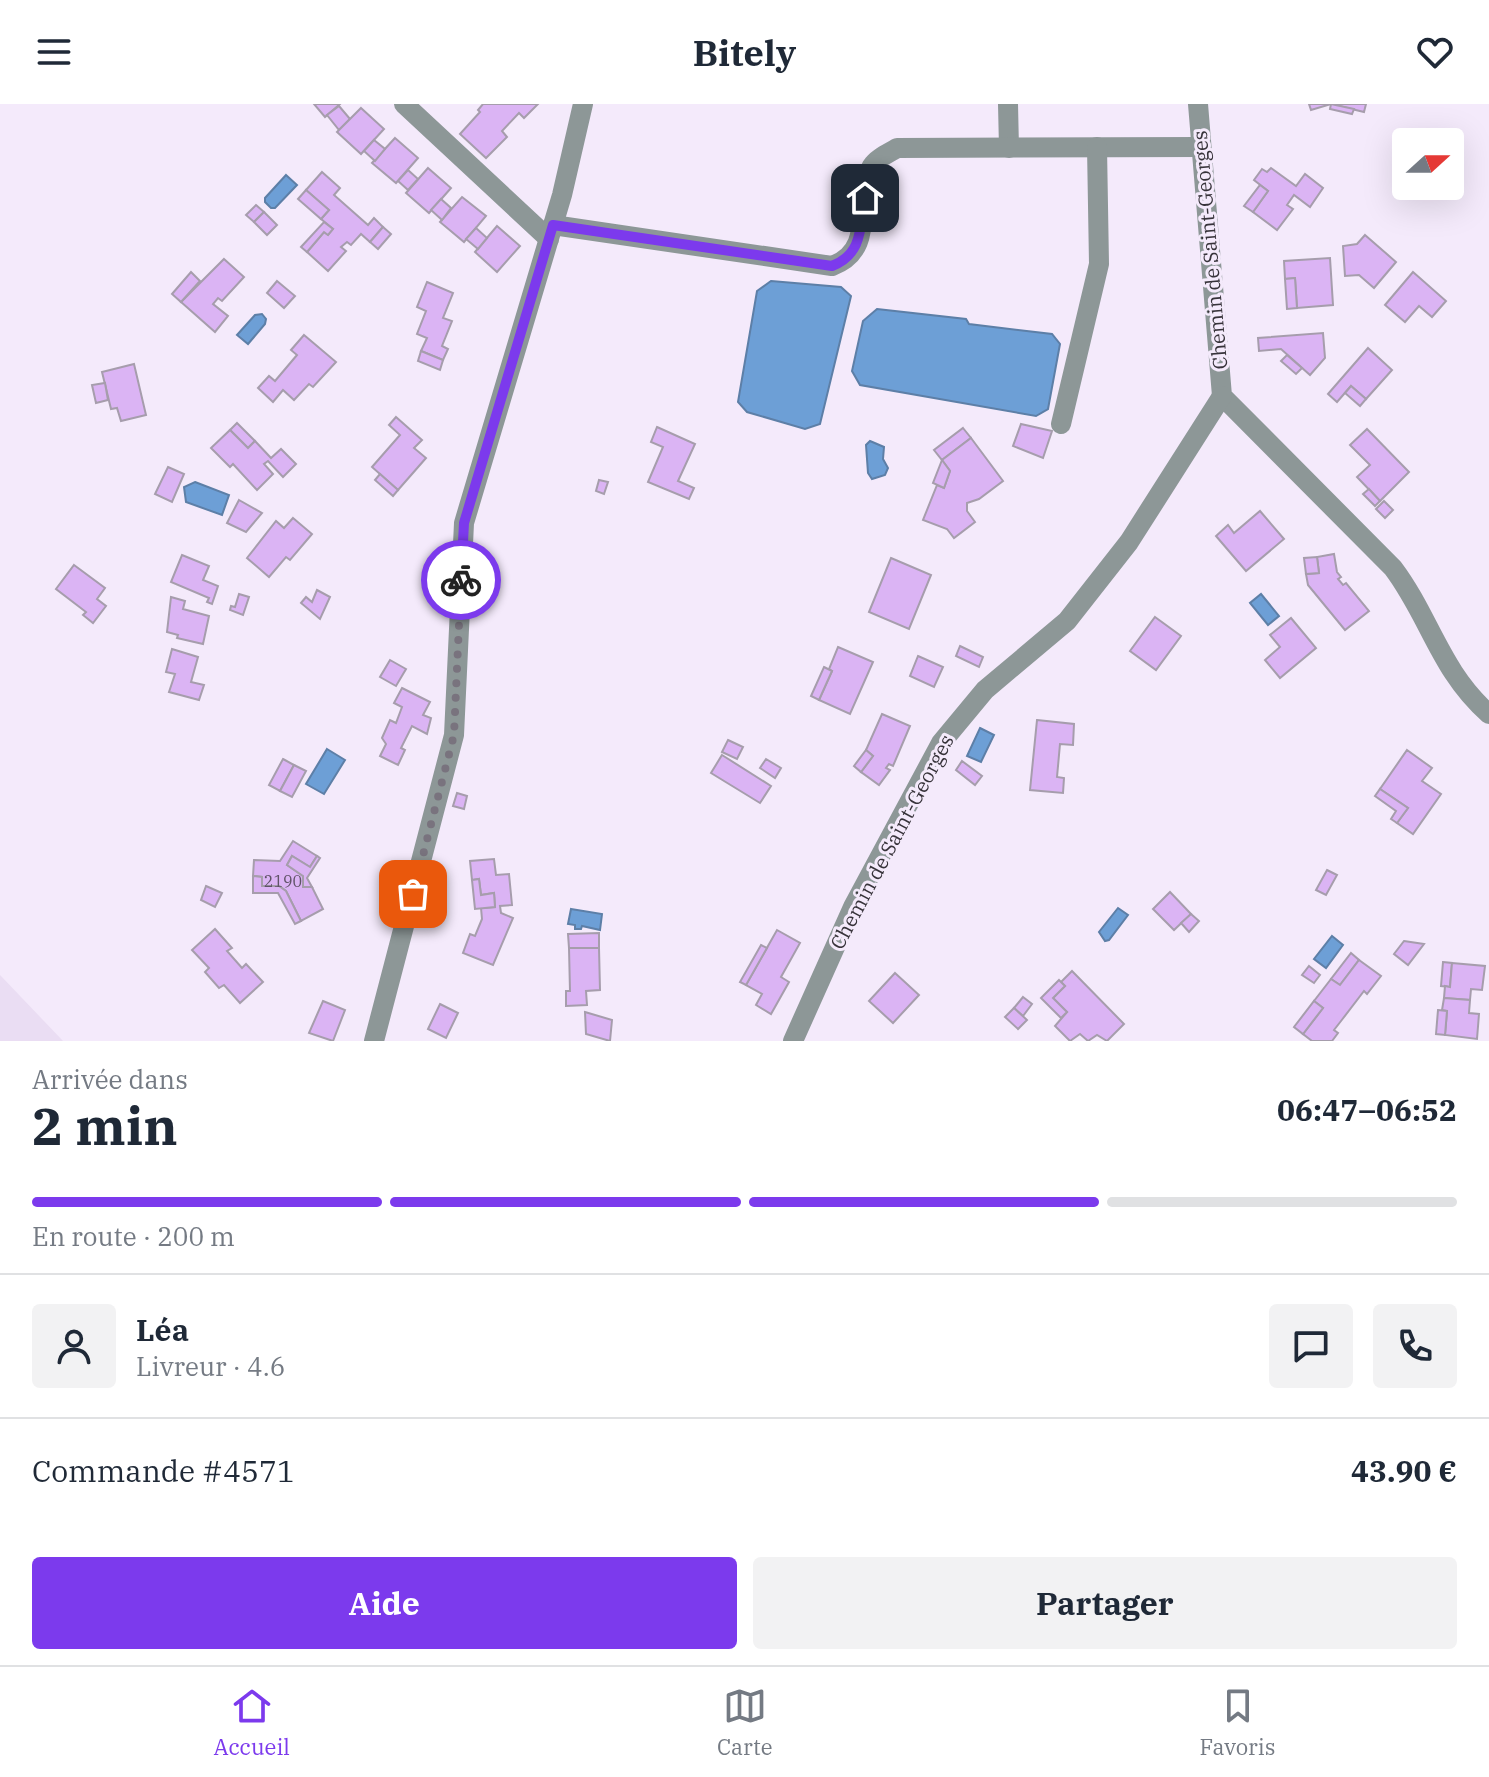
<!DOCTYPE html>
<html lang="fr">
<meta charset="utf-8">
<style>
body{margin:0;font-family:"IBM Plex Serif",serif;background:#f2f2f3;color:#1f2937;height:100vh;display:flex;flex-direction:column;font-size:30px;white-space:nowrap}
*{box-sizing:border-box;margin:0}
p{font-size:26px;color:#747a83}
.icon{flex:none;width:44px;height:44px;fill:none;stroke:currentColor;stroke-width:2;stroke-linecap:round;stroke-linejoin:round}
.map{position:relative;height:937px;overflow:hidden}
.side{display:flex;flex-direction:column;background:#fff;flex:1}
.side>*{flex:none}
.needle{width:52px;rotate:69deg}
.buttons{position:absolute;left:1392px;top:24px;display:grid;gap:16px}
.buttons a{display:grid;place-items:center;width:72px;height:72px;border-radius:8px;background:#fff;box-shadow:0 8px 32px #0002;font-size:40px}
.pin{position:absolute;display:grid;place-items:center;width:68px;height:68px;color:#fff;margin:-34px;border-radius:16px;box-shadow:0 4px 12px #0006}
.courier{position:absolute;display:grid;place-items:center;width:80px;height:80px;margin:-40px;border:6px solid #7c3aed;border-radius:50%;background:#fff;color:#222;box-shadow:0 2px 10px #0007}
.summary em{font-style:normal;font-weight:700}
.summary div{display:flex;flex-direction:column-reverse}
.summary{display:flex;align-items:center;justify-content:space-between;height:136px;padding:0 32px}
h1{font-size:52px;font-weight:700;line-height:60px}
.bar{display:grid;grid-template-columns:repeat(4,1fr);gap:12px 8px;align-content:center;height:96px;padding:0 32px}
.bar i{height:10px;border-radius:6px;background:#e0e1e3}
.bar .current{background:#7c3aed}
.bar p{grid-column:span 4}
.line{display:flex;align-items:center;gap:20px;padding:0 32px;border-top:2px solid #e0e1e3}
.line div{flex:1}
.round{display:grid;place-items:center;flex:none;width:84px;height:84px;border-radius:8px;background:#f2f2f3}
.cta{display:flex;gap:16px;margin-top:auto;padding:16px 32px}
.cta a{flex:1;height:92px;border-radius:8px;background:#7c3aed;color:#fff;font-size:32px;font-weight:700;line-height:92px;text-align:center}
.cta a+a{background:#f2f2f3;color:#1f2937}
header{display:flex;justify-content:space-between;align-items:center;height:104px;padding:0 32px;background:#fff;font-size:36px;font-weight:700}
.dock{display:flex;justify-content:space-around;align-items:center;height:112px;border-top:2px solid #e0e1e3;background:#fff;font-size:22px;color:#747a83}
.dock a{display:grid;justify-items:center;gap:4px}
.dock .current{color:#7c3aed}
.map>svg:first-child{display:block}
.built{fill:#eaddf3}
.water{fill:#6d9fd6;stroke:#5d7fa7;stroke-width:2}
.building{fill:#dbb4f4;stroke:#a69dac;stroke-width:2}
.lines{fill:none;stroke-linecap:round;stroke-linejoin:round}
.minor{stroke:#8d9797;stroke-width:20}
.done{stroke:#79737e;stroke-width:8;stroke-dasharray:0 14.4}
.route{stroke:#7c3aed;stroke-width:10}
.labels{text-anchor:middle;stroke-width:6;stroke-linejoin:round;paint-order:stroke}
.number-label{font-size:16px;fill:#605368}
.street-label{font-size:20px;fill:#37333a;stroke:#f4eafb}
</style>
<header><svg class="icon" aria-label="menu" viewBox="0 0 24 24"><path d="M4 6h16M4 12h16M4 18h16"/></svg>Bitely<svg class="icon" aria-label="heart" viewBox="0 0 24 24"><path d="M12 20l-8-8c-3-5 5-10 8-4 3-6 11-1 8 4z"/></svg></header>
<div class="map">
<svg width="1489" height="937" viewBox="0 0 1489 937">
<rect width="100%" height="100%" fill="#f4eafb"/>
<polygon class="built" points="0,871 63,937 0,937"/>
<g class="water">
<polygon points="286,71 297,81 275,104 271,104 265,98 265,94"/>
<polygon points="771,177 841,183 851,192 820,320 805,325 747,308 738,298 757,187"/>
<polygon points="877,205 966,215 969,220 1052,230 1060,240 1048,305 1036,312 860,281 852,267 863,217"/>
<polygon points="262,210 266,215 265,220 248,240 237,231 255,211"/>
<polygon points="870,337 884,343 883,355 888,364 885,371 872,375 868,369 866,341"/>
<polygon points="195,378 229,391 222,411 186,398 184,383"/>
<polygon points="1261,490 1279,512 1268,521 1250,499"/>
<polygon points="980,624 994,631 981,658 967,652"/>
<polygon points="327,645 345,656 324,690 306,680"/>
<polygon points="1118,804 1128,811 1109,836 1105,837 1099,828"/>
<polygon points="571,805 602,810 600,826 582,822 581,825 575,825 575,821 568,820"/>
<polygon points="1332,832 1343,841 1326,864 1314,855"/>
</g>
<g class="building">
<polygon points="314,0 340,0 325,13"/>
<polygon points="483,0 538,0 524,14 519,9 502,27 507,33 486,54 460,30 480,8 478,6"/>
<polygon points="1309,0 1366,0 1364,8 1331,0 1311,6"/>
<polygon points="1331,0 1354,5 1352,10 1330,5"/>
<polygon points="339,2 350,15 339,26 327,11"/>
<polygon points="361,4 384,25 361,50 337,28"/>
<polygon points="395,34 418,54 396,79 372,59"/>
<polygon points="374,36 385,45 375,57 364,47"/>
<polygon points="428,64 451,84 429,109 406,89"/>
<polygon points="1271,64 1296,82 1305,70 1323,84 1310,103 1294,91 1287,101 1293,105 1277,126 1253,108 1268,87 1254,76 1262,65 1267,68"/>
<polygon points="408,66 418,75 408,86 398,77"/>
<polygon points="322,68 340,84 334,91 368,121 374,114 383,123 370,138 361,130 351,141 347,138 341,143 346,147 328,167 307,148 324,128 328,131 333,125 321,115 329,106 306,86"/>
<polygon points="1260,81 1268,87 1253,108 1244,102"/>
<polygon points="306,86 329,106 321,115 298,95"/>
<polygon points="462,93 486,112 464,138 440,118"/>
<polygon points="441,95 451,104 442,116 431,106"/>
<polygon points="256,101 264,108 254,118 246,111"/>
<polygon points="264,108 277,121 267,131 254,118"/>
<polygon points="324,118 333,125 328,131 324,128 307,148 301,143"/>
<polygon points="497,122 520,142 497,168 475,148"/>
<polygon points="383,123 391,130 378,145 370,138"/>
<polygon points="476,124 487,134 478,145 466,135"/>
<polygon points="1365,131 1396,158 1374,184 1359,171 1345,172 1343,142 1357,140"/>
<polygon points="1330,154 1333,201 1297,204 1295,174 1285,175 1284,157"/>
<polygon points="224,155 244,173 222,197 218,194 213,200 228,212 215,228 181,198"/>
<polygon points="191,168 200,177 181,198 172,190"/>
<polygon points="1413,168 1446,197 1432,213 1419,202 1405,218 1385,201"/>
<polygon points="1295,174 1297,204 1287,205 1285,175"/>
<polygon points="277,177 295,192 284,204 267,189"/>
<polygon points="427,178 453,189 443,214 452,217 442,242 448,245 443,256 421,247 427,234 417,230 426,207 417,203"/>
<polygon points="1323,229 1325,254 1310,271 1281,245 1259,247 1258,234"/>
<polygon points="304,231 336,258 313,283 309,280 294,296 283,286 273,298 258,284 269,272 275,277 297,251 291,246"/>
<polygon points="1368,244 1392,266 1366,295 1351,282 1337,298 1328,290"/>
<polygon points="421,247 443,256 440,266 418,257"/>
<polygon points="1287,251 1302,264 1296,270 1281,257"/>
<polygon points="134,260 146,311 121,317 117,304 111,305 102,268"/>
<polygon points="105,279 108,296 96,299 92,281"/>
<polygon points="1351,282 1366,295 1360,302 1345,289"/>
<polygon points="396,313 422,336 414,344 426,354 398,386 372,363 400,331 389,321"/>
<polygon points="237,319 255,337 248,344 230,326"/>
<polygon points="1021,320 1052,327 1043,354 1013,342"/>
<polygon points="657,323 695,340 678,377 694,384 689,395 648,378 663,343 651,338"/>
<polygon points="963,324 971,334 942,356 934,346"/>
<polygon points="1367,325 1409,368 1380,397 1357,373 1370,361 1350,341"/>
<polygon points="230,326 248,344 255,337 271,354 281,345 296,360 283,373 268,357 264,360 273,370 257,386 233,360 230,363 211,344"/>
<polygon points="971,334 1003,377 979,395 967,399 967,407 975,418 954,434 947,425 923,416 937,381 944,384 950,367 942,356"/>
<polygon points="942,356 950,367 944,384 933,379"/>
<polygon points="168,363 184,370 172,398 155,390"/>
<polygon points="380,370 398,386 393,392 375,376"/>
<polygon points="599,376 608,378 604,390 596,387"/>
<polygon points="1369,385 1380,397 1375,402 1363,390"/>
<polygon points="239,396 262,409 246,428 227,419"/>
<polygon points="1384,397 1393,406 1385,414 1376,405"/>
<polygon points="1260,407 1284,435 1246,467 1216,432 1228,421 1234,429"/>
<polygon points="293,414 312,430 290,456 286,453 269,473 247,454 276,417 284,424"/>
<polygon points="1334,450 1337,468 1341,473 1338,475 1343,481 1346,479 1369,507 1345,526 1308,481 1306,470 1319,469 1317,453"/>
<polygon points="182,451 209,462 203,476 218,482 212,500 207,498 209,494 171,478"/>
<polygon points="1317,453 1319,469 1306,470 1304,454"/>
<polygon points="891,454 931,471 909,525 869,508"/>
<polygon points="74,461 105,484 97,495 106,502 93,519 83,511 86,508 56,485"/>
<polygon points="317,486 330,493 320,515 301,499 306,493 312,498"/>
<polygon points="239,490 249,493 243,511 230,506 231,502 235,503"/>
<polygon points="171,493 185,497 183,505 209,512 203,540 177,534 178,531 167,528"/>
<polygon points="1155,513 1181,532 1156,566 1130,547"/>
<polygon points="1291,514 1316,544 1280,574 1265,556 1280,543 1270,531"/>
<polygon points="960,542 983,553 979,563 956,552"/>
<polygon points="838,543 873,558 850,610 819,596 832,567 829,565"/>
<polygon points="172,545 198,553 191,578 204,581 199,596 169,588 175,570 166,568"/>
<polygon points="918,552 943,563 934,583 910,572"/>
<polygon points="390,556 406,565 396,582 380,573"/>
<polygon points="824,563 832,567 819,596 811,592"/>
<polygon points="402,584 430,598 423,611 431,614 427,630 412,622 401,644 405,646 398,661 380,652 386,640 382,634 390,616 396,619 402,603 394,599"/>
<polygon points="882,610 910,622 893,662 889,660 886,664 890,666 879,681 861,668 873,652 866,646"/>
<polygon points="1037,616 1074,620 1073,641 1060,640 1057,673 1064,674 1063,689 1030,686"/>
<polygon points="728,636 743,643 737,655 722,648"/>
<polygon points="866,646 873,652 861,668 854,662"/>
<polygon points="1407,646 1432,664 1422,677 1441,690 1413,730 1397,719 1408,704 1380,685"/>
<polygon points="722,651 771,682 760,699 711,669"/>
<polygon points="283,655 294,661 280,687 269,681"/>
<polygon points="766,655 781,664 775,674 760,664"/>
<polygon points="962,657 982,672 975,681 956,666"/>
<polygon points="294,661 306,667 292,693 280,687"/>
<polygon points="1380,685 1408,704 1397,719 1391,715 1396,707 1375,692"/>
<polygon points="457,689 467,692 464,705 453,702"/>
<polygon points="293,737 317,752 310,763 292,752 287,761 303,772 303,783 312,783 323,805 301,817 286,787 279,782 262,782 262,773 253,772 254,756 280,757"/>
<polygon points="292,752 310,763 317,752 320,754 307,774 312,783 303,783 303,772 287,761"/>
<polygon points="494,755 496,771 509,770 512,801 500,802 501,809 513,814 493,861 463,849 470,830 475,832 482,815 481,804 495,803 494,789 481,791 479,775 472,776 470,757"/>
<polygon points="1327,766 1337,771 1326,791 1316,786"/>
<polygon points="253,772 262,773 262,782 279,782 286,787 301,817 295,820 278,789 253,789"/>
<polygon points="479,775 481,791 494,789 495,803 475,805 472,776"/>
<polygon points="206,782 222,789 215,803 201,796"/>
<polygon points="1170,788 1191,810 1174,826 1153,805"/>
<polygon points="1191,810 1199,817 1189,828 1181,819"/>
<polygon points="215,825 232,844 227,847 242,864 246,860 263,878 240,899 224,881 219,884 205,868 209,864 192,846"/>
<polygon points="777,826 800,839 781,873 789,878 771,910 756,901 762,890 746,881"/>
<polygon points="599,829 599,844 569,844 568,830"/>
<polygon points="1404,837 1424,840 1408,861 1394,850"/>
<polygon points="761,841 767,844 746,881 740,878"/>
<polygon points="569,844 599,844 600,886 586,887 587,901 566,902 566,887 570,887"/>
<polygon points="1351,849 1359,856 1340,881 1331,875"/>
<polygon points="1359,856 1381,872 1367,890 1364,887 1341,917 1334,926 1338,929 1332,937 1312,937 1303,930 1323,904 1314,897 1331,875 1340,881"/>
<polygon points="1443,858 1452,859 1450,883 1441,882"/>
<polygon points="1452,859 1485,862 1482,886 1471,885 1470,896 1444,894 1445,882 1450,883"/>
<polygon points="1309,862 1320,871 1314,879 1302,871"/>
<polygon points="1072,867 1124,920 1107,937 1097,931 1088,937 1080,930 1070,937 1055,922 1067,908 1053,894 1065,882 1061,878"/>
<polygon points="895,869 919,891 893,919 869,897"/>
<polygon points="1059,876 1065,882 1053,894 1067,908 1061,914 1041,894"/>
<polygon points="1023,893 1032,900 1023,912 1014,904"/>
<polygon points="1444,894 1470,896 1469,909 1479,910 1477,935 1445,931 1447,907 1442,906"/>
<polygon points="323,897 345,906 333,937 309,929"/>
<polygon points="1314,897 1323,904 1303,930 1294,923"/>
<polygon points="440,900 458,909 446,934 428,925"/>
<polygon points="1014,904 1027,916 1018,925 1005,913"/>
<polygon points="1438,906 1447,907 1445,931 1436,930"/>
<polygon points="585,908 612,916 610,937 586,930"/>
</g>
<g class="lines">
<g class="minor">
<polyline points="404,0 549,135"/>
<polyline points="1008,0 1009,44"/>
<path d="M1198,0L1222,292L1393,464C1430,513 1440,567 1489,610"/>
<path d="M553,121L832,162C878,145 853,96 872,62C877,54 889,49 897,44L1201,43"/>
<polyline points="1061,320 1099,160 1097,43"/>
<polyline points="374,937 454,631 464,419 562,91 583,0"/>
<polyline points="793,937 853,803 941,639 985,586 1067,517 1129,438 1222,292"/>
</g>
</g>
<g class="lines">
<polyline class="done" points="413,790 454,631 461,476"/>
<path class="route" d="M461,476L464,419L553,121L832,162C863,150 860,123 865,94"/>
</g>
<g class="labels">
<g class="number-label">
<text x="283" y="783">2190</text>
</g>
<g class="street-label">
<text transform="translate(1210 146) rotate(-95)" y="7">Chemin de Saint-Georges</text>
<text transform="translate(892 738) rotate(-62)" y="7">Chemin de Saint-Georges</text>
</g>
</g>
</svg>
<div class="buttons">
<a><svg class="needle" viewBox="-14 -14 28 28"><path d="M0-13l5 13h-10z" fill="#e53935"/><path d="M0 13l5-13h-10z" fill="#747a83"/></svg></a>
</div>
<div class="pin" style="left:413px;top:790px;background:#ea580c"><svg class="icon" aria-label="bag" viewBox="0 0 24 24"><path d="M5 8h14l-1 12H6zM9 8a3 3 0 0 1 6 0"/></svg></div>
<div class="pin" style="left:865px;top:94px;background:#1f2937"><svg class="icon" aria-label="home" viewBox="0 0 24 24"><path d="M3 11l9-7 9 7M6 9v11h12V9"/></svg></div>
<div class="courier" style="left:461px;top:476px"><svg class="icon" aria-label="bike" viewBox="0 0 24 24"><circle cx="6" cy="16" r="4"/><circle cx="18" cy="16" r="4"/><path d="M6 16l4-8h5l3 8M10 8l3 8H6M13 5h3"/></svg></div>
</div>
<section class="side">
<div class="summary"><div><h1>2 min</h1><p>Arrivée dans</p></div><em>06:47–06:52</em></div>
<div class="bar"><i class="current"></i><i class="current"></i><i class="current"></i><i></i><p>En route · 200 m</p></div>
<div class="line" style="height:144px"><a class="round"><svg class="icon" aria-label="person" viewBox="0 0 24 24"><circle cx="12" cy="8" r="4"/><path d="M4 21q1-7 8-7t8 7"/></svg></a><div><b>Léa</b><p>Livreur · 4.6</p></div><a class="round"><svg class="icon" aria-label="chat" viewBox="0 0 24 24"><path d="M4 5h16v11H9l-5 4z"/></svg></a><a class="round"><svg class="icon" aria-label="phone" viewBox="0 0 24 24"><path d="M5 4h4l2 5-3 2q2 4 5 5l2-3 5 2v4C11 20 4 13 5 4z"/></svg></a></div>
<div class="line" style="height:104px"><div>Commande #4571</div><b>43.90 €</b></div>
<div class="cta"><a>Aide</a><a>Partager</a></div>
</section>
<nav class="dock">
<a class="current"><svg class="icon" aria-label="home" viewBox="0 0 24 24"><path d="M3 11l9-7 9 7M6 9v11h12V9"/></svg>Accueil</a>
<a><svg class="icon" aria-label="map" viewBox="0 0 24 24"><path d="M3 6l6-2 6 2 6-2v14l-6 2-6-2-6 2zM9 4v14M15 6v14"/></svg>Carte</a>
<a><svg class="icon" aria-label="saved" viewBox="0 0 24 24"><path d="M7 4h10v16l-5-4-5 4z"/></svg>Favoris</a>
</nav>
